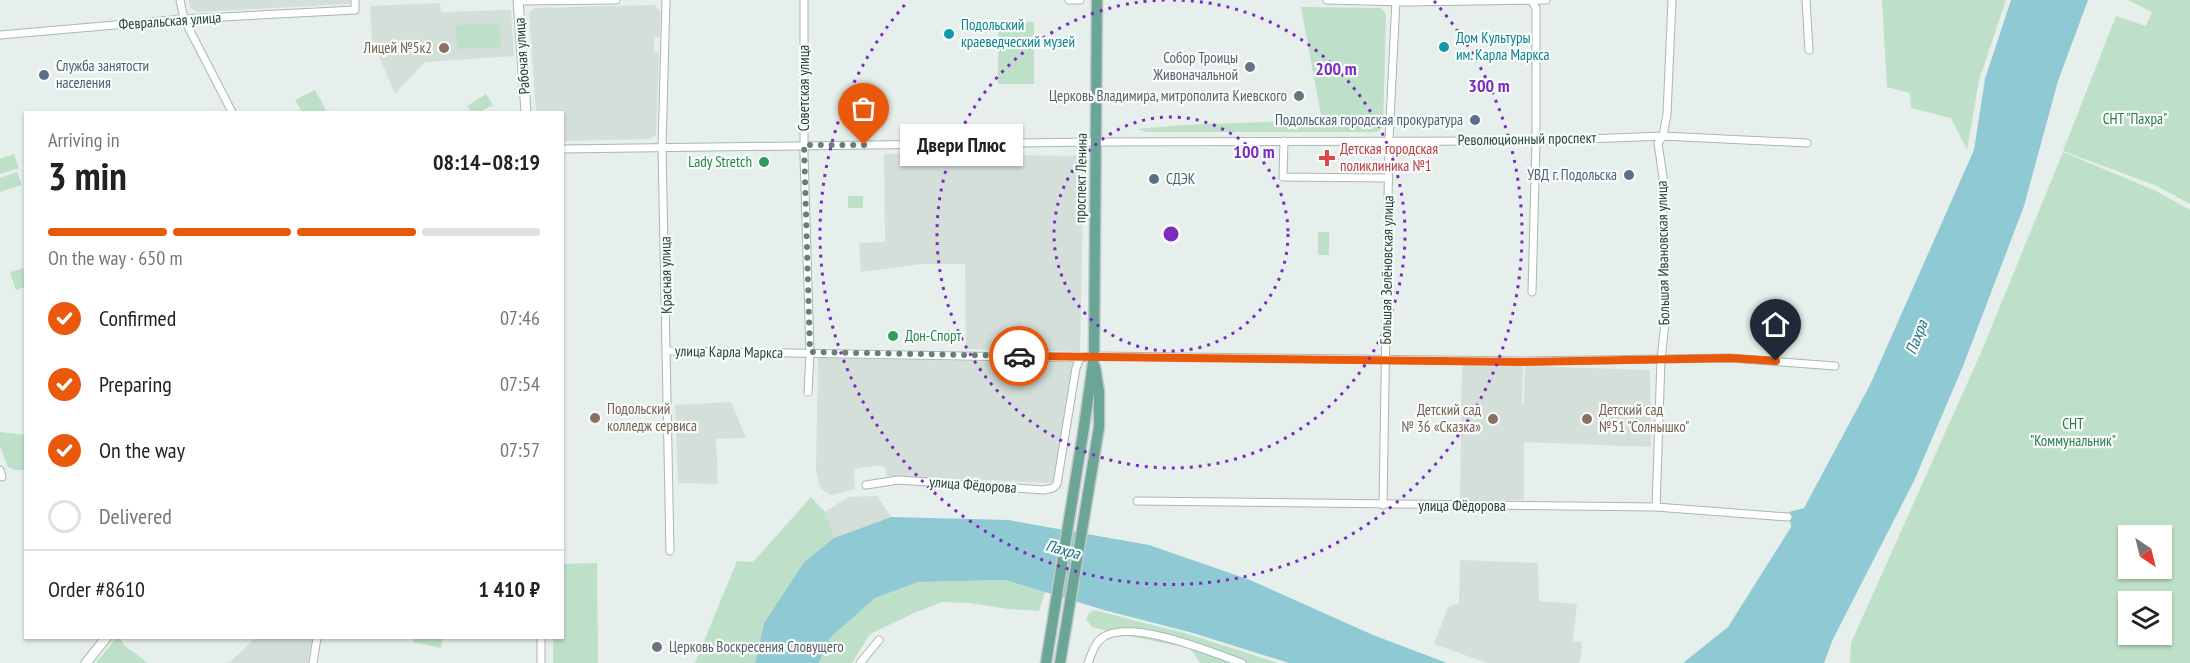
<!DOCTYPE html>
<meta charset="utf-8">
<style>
body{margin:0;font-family:"PT Sans Narrow",sans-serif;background:#f2f2f2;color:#222;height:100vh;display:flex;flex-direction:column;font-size:22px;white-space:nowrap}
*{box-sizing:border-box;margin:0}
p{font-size:20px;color:#767676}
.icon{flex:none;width:33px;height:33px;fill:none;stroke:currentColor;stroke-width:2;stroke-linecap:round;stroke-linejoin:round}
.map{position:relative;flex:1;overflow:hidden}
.panel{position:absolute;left:24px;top:111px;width:540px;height:528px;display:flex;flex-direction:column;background:#fff;border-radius:0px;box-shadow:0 2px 4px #0004}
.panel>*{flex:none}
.needle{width:39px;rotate:145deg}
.buttons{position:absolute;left:2118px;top:525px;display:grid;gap:12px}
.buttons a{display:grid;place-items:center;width:54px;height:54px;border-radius:0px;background:#fff;box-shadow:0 2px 4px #0004;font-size:30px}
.pin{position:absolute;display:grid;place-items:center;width:51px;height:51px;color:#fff;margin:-62px -26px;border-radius:50% 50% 50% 0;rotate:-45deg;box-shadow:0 0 6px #0007}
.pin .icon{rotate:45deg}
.courier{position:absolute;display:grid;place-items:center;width:60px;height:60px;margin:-30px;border:4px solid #ea580c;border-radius:50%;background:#fff;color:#222;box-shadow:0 2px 8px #0007}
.bubble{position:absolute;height:42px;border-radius:0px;background:#fff;box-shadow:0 2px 4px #0004;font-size:20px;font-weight:700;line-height:42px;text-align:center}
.overview em{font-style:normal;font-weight:700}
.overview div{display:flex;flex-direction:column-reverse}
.overview{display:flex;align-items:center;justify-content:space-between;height:102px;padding:0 24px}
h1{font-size:39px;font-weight:700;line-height:45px}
.bar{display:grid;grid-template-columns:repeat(4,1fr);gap:9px 6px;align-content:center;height:72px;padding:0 24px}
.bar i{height:8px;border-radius:4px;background:#e0e0e0}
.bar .current{background:#ea580c}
.bar p{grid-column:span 4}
.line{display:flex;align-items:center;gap:15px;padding:0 24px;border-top:2px solid #e0e0e0}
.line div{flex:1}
ol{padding:0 24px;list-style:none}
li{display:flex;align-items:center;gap:18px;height:66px}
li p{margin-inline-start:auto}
li .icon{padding:6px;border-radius:50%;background:#ea580c;color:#fff;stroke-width:4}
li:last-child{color:#767676}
li i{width:33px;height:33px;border:3px solid #e0e0e0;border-radius:50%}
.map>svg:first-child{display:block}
.built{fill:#d4dfda}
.green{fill:#bfe0c8;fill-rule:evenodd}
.water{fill:#8ec9d4}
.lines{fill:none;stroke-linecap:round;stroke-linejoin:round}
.street-casing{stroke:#a8b8b2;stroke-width:9}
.secondary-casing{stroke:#a4bbb3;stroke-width:11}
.primary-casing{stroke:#c2cac8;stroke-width:13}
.street{stroke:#fff;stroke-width:7}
.secondary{stroke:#fff;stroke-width:9}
.primary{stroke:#6aa596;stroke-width:10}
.done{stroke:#687f78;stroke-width:6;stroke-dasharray:0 10.8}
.route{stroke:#ea580c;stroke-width:8}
.ring{fill:none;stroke:#7b2cbf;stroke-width:3;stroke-dasharray:3 6}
.culture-dot{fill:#0f9aa8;stroke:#f7fbf9;stroke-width:2}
.education-dot{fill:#8d6e63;stroke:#f7fbf9;stroke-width:2}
.worship-dot{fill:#6b7280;stroke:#f7fbf9;stroke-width:2}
.service-dot{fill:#5c6f8a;stroke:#f7fbf9;stroke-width:2}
.health-dot{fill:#e0444e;stroke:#f7fbf9;stroke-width:2}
.leisure-dot{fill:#2e9e5b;stroke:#f7fbf9;stroke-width:2}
.labels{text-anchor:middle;stroke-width:4.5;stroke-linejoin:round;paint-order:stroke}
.street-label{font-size:15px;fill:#24423a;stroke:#f7fbf9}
.culture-label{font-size:15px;fill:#0d838f;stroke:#f7fbf9;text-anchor:start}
.education-label{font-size:15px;fill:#785e54;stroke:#f7fbf9;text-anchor:end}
.worship-label{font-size:15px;fill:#5b616d;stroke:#f7fbf9;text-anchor:end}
.service-label{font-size:15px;fill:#4e5e75;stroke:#f7fbf9;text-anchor:start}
.park-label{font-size:15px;fill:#2d7a4b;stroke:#f7fbf9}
.health-label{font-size:15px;fill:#be3a42;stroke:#f7fbf9;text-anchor:start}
.leisure-label{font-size:15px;fill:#27864d;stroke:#f7fbf9;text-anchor:end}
.water-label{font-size:16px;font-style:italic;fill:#1c6f80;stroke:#f7fbf9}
.centre{fill:#7b2cbf;stroke:#f7fbf9;stroke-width:3}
.ring-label{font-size:18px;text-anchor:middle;font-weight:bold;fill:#7b2cbf;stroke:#f7fbf9;stroke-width:4.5;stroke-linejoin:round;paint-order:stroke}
</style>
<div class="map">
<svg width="2190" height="663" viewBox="0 0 2190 663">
<rect width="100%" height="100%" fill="#e6efeb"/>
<g class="built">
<polygon points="189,0 350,0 350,4 197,12 190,8"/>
<polygon points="440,3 441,12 511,10 514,56 425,62 395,94 372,40 370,6"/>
<polygon points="654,5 660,11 660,37 654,37 654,52 659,53 656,135 650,139 563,141 562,112 536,112 529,13 535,8"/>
<polygon points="884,154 1084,156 1080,352 966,349 965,264 921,264 861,272 859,243 885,242"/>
<polygon points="818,358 1073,363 1053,483 886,476 886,469 880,465 854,469 855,489 831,495 820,488 816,470"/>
<polygon points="1462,365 1523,366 1522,404 1524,404 1525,366 1650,370 1651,447 1524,442 1524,500 1460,500"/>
<polygon points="731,402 746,438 716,439 718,484 678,483 675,405"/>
<polygon points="877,496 891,517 834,538 825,512 848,497"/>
<polygon points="1460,560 1538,563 1539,601 1577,604 1573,641 1582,642 1581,657 1579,663 1487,663 1434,644 1448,607 1459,603"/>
<polygon points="255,638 312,638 308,663 225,663 231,661"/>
</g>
<g class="green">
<polygon points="1882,0 2006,0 1979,80 1967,150 1951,118 1911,108 1910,93 1887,87"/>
<polygon points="2128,0 2190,0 2190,204 2157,186 2063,151 2116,16 2146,26 2152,12"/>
<polygon points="1301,7 1381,8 1386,14 1383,127 1377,132 1146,132 1138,129 1181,125 1322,120"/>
<rect x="998" y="22" width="36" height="62"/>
<polygon points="500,23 501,47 457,49 456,25"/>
<polygon points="315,90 326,110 322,112 302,112 295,100"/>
<polygon points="486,94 493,105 480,112 471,112 467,106"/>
<path d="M2063,152L2156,191L2190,210V663H1852L1850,662L1851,643L1983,348ZM2128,536H2162V568H2128ZM2128,602H2162V634H2128Z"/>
<polygon points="14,154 19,168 0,174 0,159"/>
<polygon points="17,172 22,185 0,192 0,178"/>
<rect x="848" y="196" width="15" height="12"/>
<rect x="1318" y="232" width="11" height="23"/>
<polygon points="23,268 25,287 16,290 10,272"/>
<polygon points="0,432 25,435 25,470 15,470 8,467 0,446"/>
<polygon points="811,497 825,512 834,538 804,562 764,623 755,663 695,663 737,561 753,562"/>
<polygon points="597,563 598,663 553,663 553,638 562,638 563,564"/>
<polygon points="1005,580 1045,592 1039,611 1008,609 970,603 942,602 914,613 870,634 852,663 819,663 830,638 875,598 917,582"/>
<polygon points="1094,610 1188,634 1278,663 1200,663 1190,648 1128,636 1092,627 1086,619 1089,613"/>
<polygon points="116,638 120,638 124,645 148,663 96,663"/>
<polygon points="414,638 443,638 441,648 413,642"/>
</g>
<g class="water">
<polygon points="2011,0 2088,0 2058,81 2024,206 1963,366 1914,481 1833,639 1824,663 1683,663 1728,627 1791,527 1789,512 1804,508 1870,385 1974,150 1985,79"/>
<polygon points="891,517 1008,520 1149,545 1250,580 1373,635 1447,663 1289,663 1193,633 1104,610 1005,580 918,582 875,598 830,638 819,663 755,663 764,623 804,562 834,538"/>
</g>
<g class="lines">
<g class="street-casing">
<g id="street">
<polyline points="180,0 184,19 232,112"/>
<polyline points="666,0 662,147 670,551"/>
<polyline points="804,0 804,155 810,353 808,392"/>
<polyline points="1069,0 1080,0"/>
<polyline points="1327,0 1406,2 1546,0"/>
<polyline points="1531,0 1536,8 1536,141 1532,292"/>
<polyline points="1806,0 1809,50"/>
<polyline points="518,1 616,0"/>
<polyline points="0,35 184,19 355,10 355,0"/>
<polyline points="1284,141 1283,177 1388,178"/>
<polyline points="562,149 1096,142 1536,141 1663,136 1807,143"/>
<polyline points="668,351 1080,358 1094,356 1524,361 1730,358 1835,366"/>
<polyline points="0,470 2,477"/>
<polyline points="866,485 898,480 1044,490 1053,488 1057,484 1076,368 1080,358"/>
<polyline points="1137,501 1656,507 1788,517"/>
<polyline points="1383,505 1389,140 1396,0"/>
<polyline points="1656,507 1661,359 1666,315 1663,255 1663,177 1658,143 1663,136 1667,114 1672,0"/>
<polyline points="313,663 317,638"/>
<polyline points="541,663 541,638"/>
<polyline points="860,663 879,640"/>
<path d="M1088,663C1092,653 1095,641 1105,636C1135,620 1211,652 1242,663"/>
</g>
</g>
<g class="secondary-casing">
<g id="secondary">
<polyline points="518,0 526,112"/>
<polyline points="86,663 106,638"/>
</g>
</g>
<g class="primary-casing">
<g id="primary">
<polyline points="1046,663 1084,427 1094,356 1097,0"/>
<polyline points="1060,663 1099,427 1099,391 1095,367"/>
</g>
</g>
<use href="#street" class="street"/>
<use href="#secondary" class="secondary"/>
<use href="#primary" class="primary"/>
</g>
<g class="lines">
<polyline class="done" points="864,145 804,145 810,352 1019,356"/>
<polyline class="route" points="1019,356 1524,362 1730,358 1776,361"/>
</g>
<g class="ring">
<circle cx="1171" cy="234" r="117"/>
<path d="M1173 0A234 234 0 1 1 1169 0"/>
<path d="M1434 1A351 351 0 1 1 908 1"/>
</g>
<g class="culture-dot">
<circle cx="949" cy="34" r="6"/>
<circle cx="1444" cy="47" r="6"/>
</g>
<g class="education-dot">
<circle cx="444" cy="48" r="6"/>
<circle cx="595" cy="418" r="6"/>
<circle cx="1493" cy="419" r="6"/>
<circle cx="1587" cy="419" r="6"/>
</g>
<g class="worship-dot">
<circle cx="1250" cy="67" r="6"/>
<circle cx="1299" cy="96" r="6"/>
<circle cx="657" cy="647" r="6"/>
</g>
<g class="service-dot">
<circle cx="44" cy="75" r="6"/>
<circle cx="1475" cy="120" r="6"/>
<circle cx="1629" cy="175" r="6"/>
<circle cx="1154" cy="179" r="6"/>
</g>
<path class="health-dot" d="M1324 149h6v6h6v6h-6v6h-6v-6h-6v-6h6z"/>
<g class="leisure-dot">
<circle cx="764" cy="162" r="6"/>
<circle cx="893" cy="336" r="6"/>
</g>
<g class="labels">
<g class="street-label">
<text transform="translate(170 21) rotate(-4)" y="5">Февральская улица</text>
<text transform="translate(522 56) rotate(-94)" y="5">Рабочая улица</text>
<text transform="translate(804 88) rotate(-90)" y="5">Советская улица</text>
<text transform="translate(1527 139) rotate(-1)" y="5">Революционный проспект</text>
<text transform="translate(1081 178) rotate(-89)" y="5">проспект Ленина</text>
<text transform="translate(1663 253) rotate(-91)" y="5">Большая Ивановская улица</text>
<text transform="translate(1387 270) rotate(-89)" y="5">Большая Зелёновская улица</text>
<text transform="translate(666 275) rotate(-91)" y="5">Красная улица</text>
<text transform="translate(729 352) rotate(1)" y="5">улица Карла Маркса</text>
<text transform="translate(973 485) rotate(4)" y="5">улица Фёдорова</text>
<text x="1462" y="511">улица Фёдорова</text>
</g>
<g class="culture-label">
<text x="961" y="30">Подольский<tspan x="961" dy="17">краеведческий музей</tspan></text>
<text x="1456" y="43">Дом Культуры<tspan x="1456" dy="17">им. Карла Маркса</tspan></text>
</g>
<g class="education-label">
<text x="432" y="53">Лицей №5к2</text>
<text x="607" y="414" text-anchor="start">Подольский<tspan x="607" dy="17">колледж сервиса</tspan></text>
<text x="1481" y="415">Детский сад<tspan x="1481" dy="17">№ 36 «Сказка»</tspan></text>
<text x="1599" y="415" text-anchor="start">Детский сад<tspan x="1599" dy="17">№51 "Солнышко"</tspan></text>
</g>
<g class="worship-label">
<text x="1238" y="63">Собор Троицы<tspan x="1238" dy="17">Живоначальной</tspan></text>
<text x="1287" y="101">Церковь Владимира, митрополита Киевского</text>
<text x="669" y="652" text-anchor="start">Церковь Воскресения Словущего</text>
</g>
<g class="service-label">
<text x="56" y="71">Служба занятости<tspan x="56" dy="17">населения</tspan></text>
<text x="1463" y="125" text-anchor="end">Подольская городская прокуратура</text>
<text x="1617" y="180" text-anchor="end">УВД г. Подольска</text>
<text x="1166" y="184">СДЭК</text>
</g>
<g class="park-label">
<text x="2135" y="124">СНТ "Пахра"</text>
<text x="2073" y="429">СНТ<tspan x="2073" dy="17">"Коммунальник"</tspan></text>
</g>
<g class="health-label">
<text x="1340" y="154">Детская городская<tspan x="1340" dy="17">поликлиника №1</tspan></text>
</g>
<g class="leisure-label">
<text x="752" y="167">Lady Stretch</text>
<text x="905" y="341" text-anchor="start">Дон-Спорт</text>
</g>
<g class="water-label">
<text transform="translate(1916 337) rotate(-69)" y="6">Пахра</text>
<text transform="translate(1063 549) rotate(15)" y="6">Пахра</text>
</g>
</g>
<circle cx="1171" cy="234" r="9" class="centre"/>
<g class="ring-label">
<text x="1336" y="75">200 m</text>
<text x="1489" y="92">300 m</text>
<text x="1254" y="158">100 m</text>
</g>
</svg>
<div class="buttons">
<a><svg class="needle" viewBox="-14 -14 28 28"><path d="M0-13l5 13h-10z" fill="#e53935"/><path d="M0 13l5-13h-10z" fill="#767676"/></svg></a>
<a><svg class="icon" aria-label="layers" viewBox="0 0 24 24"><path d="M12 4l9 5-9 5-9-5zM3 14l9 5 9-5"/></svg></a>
</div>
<div class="pin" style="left:864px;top:145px;background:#ea580c"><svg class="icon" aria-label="bag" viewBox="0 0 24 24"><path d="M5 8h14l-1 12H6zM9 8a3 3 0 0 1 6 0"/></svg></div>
<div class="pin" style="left:1776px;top:361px;background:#1f2937"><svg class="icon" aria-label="home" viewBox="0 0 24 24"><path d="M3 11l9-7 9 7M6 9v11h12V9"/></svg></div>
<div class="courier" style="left:1019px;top:356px"><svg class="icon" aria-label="car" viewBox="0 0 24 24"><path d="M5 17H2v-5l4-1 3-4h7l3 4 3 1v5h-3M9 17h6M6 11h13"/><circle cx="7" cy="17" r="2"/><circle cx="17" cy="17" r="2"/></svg></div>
<div class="bubble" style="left:900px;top:124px;width:123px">Двери Плюс</div>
<section class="panel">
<div class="overview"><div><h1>3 min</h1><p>Arriving in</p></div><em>08:14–08:19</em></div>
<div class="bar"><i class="current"></i><i class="current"></i><i class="current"></i><i></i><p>On the way · 650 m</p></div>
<ol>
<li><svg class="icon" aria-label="check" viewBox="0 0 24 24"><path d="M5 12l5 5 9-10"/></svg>Confirmed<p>07:46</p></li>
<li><svg class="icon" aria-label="check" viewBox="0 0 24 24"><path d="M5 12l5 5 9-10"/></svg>Preparing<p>07:54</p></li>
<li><svg class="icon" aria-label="check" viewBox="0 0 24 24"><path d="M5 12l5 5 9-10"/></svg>On the way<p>07:57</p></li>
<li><i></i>Delivered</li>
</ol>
<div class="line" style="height:78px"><div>Order #8610</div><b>1 410 ₽</b></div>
</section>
</div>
